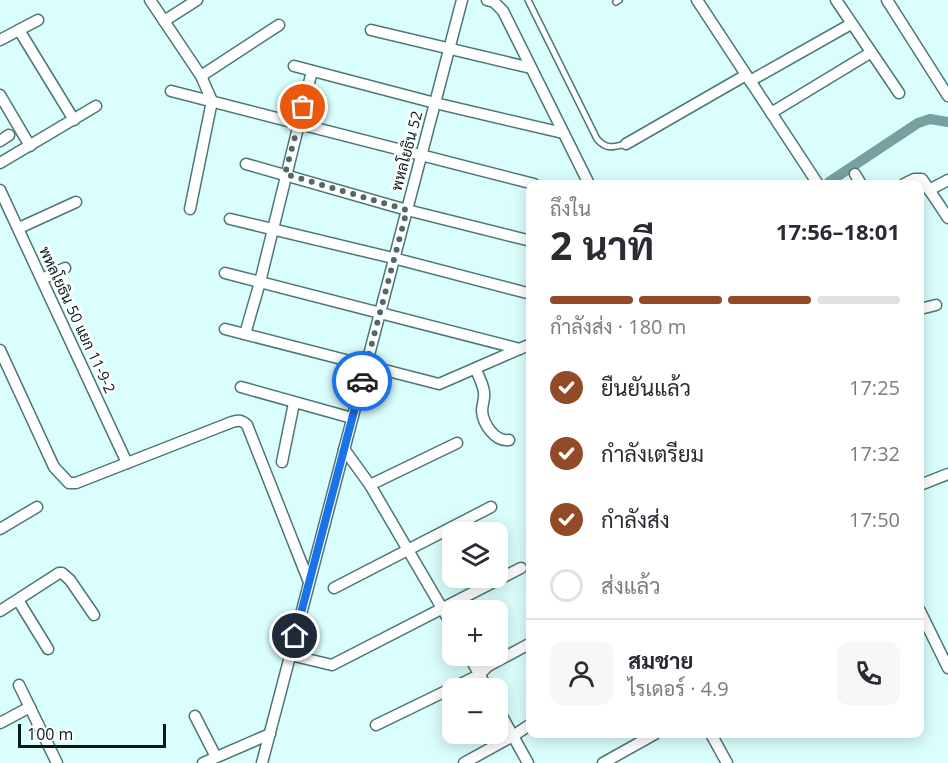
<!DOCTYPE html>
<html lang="th">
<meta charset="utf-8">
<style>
body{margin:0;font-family:"Open Sans",Sarabun,sans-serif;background:#f7f7f7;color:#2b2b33;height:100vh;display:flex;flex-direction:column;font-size:22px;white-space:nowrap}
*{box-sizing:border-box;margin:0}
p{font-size:20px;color:#7c7c81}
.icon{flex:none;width:33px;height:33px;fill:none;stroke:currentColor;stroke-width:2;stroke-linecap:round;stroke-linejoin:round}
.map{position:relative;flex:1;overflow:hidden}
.sheet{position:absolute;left:526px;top:180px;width:398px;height:558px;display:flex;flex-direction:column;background:#fff;border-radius:12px;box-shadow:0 3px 15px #0003}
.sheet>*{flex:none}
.tools{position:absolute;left:442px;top:522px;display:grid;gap:12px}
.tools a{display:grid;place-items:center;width:66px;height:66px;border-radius:12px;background:#fff;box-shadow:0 3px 15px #0003;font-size:30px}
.scale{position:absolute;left:18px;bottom:15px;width:148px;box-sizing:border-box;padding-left:6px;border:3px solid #071918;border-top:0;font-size:16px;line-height:21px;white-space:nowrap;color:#071918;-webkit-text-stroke:4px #fff;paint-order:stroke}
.pin{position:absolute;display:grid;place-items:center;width:51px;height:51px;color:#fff;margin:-26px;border:3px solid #fff;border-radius:50%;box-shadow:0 2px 6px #0007}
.courier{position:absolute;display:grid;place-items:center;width:60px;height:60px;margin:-30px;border:4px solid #1a73e8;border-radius:50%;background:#fff;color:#222;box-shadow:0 2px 8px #0007}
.headline em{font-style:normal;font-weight:700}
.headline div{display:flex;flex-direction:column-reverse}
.headline{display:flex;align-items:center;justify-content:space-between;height:102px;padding:0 24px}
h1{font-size:39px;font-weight:700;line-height:45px}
.bar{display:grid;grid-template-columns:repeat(4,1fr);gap:9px 6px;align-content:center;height:72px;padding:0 24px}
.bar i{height:8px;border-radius:4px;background:#e1e1e2}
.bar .selected{background:#924a27}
.bar p{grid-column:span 4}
.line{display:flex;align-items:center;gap:15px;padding:0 24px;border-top:2px solid #e1e1e2}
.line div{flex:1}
.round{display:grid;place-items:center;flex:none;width:63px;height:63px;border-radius:12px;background:#f7f7f7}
ol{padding:0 24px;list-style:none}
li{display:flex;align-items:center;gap:18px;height:66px}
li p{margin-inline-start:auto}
li .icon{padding:6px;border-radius:50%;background:#924a27;color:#fff;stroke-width:4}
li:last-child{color:#7c7c81}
li i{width:33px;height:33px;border:3px solid #e1e1e2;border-radius:50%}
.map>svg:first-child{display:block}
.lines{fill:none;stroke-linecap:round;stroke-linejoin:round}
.canal{stroke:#76a1a0;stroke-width:10}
.service-casing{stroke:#4d7776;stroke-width:8}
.minor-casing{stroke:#4d7776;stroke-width:13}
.service{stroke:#fff;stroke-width:5}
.minor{stroke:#fff;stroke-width:10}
.done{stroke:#516968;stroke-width:6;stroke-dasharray:0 10.8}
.route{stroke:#1a73e8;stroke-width:8}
.labels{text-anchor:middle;stroke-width:5;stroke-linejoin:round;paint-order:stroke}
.street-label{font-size:15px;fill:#071918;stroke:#fff}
</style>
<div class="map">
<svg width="948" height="763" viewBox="0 0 948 763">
<rect width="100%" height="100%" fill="#dafefc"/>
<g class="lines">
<polyline class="canal" points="829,182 918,123 930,119 948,122"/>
<g class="service-casing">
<g id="service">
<path d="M528,0L597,139C607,150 612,147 626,144"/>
<polyline points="616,2 619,0"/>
</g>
</g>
<g class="minor-casing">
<g id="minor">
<polyline points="150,0 201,76 212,101 190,209"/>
<polyline points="487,0 494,2 503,11 589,184"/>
<polyline points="697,0 818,184"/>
<polyline points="836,0 899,93"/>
<polyline points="887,0 948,96"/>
<polyline points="164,21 197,0"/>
<polyline points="19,30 74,120"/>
<polyline points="371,30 531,68"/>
<polyline points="0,40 38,20"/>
<polyline points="294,66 435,103 563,133"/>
<polyline points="201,76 279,25"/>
<polyline points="750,81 851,24"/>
<polyline points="171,91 534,184"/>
<polyline points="0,95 30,146"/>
<polyline points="771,113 870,53"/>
<polyline points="0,141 9,135"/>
<polyline points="626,144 746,75"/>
<polyline points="0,163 96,106"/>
<polyline points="246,164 407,210 531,241"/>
<polyline points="855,174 861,184"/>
<polyline points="904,184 914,179 922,179 948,218"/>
<polyline points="0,190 127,463"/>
<polyline points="929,190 948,180"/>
<polyline points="230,219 393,258 531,294"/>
<polyline points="19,228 76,202"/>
<polyline points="225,273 520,349"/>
<polyline points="42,279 65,268"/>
<polyline points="920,309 936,305"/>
<polyline points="225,329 439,384 531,344"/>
<polyline points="245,334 260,282 312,71"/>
<path d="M0,350L54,467L69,483H76L232,422C239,420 242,420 247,425L309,582"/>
<path d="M476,370C479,377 483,384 484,392C485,399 482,405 482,411C483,424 495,442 509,440"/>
<polyline points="241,387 352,418"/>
<polyline points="344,449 370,485 453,627"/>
<polyline points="282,462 294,403"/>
<polyline points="370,485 457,443"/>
<polyline points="920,485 948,474"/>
<polyline points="0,529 37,507"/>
<polyline points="334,588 491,507"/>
<polyline points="18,600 48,649"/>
<polyline points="0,611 59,573 62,573 70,580 94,615"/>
<polyline points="920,611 948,668"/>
<polyline points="290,655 332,665 521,568"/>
<polyline points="469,656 487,688"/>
<polyline points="19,685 57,763"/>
<polyline points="498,709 528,763"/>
<polyline points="195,716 216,757"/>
<polyline points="0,723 30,707"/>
<polyline points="376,725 479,675 488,666 531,643"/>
<polyline points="711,734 727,763"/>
<polyline points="203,763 270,734"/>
<polyline points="262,763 462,0"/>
<polyline points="464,763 513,736 531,724"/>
<polyline points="603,763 655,734"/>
</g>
</g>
<use href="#service" class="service"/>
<use href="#minor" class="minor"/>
</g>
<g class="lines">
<polyline class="done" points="303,107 285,174 407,210 362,381"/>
<polyline class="route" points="295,636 362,381"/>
</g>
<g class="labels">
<g class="street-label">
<text transform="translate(407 151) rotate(-75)" y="5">พหลโยธิน 52</text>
<text transform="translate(77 320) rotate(65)" y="5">พหลโยธิน 50 แยก 11-9-2</text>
</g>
</g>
</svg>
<div class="tools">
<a><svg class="icon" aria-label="layers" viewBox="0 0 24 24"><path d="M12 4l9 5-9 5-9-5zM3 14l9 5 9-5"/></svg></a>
<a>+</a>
<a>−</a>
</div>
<div class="scale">100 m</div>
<div class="pin" style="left:303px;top:107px;background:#ea580c"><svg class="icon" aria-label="bag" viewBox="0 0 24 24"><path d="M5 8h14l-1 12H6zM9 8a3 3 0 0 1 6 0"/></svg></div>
<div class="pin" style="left:295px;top:636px;background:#1f2937"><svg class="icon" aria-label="home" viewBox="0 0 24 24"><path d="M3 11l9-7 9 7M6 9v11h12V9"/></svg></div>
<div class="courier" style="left:362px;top:381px"><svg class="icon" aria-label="car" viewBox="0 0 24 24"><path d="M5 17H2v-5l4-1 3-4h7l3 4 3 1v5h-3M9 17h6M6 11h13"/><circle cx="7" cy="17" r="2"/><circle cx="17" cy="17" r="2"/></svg></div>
<section class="sheet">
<div class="headline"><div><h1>2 นาที</h1><p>ถึงใน</p></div><em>17:56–18:01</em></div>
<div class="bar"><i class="selected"></i><i class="selected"></i><i class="selected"></i><i></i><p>กำลังส่ง · 180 m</p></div>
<ol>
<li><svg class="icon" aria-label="check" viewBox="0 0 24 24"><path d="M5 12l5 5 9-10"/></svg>ยืนยันแล้ว<p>17:25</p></li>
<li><svg class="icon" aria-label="check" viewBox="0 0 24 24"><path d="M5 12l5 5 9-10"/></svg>กำลังเตรียม<p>17:32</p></li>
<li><svg class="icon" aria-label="check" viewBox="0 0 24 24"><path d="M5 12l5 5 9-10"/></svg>กำลังส่ง<p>17:50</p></li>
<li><i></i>ส่งแล้ว</li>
</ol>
<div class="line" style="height:108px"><a class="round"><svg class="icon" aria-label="person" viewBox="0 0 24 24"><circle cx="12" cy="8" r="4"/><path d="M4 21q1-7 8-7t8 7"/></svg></a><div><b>สมชาย</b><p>ไรเดอร์ · 4.9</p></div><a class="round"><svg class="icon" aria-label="phone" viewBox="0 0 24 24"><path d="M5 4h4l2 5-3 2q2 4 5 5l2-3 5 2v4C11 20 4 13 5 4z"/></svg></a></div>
</section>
</div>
